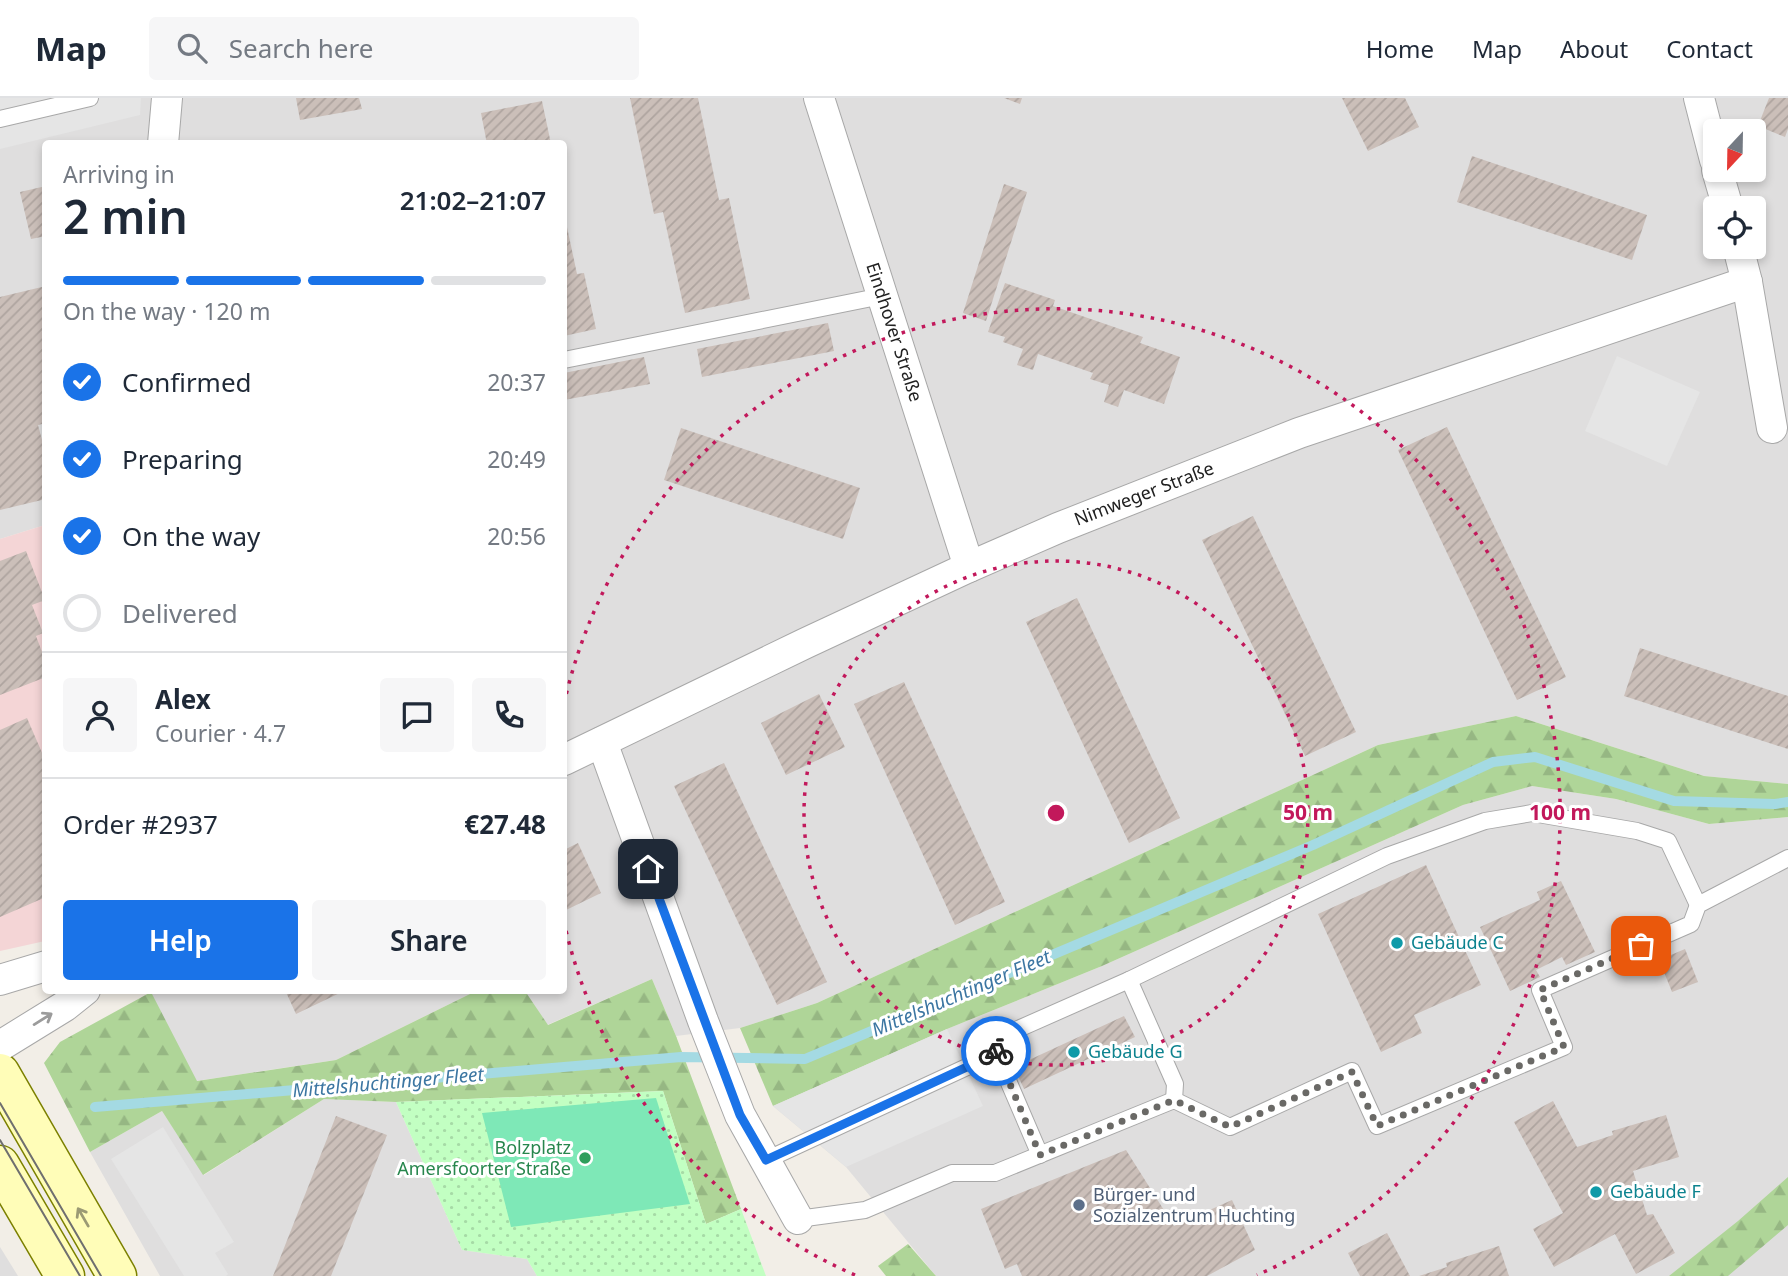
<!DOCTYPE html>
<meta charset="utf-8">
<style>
body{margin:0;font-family:"Noto Sans",sans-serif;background:#f6f6f7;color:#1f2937;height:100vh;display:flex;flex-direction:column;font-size:26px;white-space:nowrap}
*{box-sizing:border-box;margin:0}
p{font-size:23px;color:#747a83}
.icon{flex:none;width:38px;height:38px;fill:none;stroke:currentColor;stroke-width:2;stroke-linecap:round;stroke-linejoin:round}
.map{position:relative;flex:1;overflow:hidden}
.sheet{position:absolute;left:42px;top:42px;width:525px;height:854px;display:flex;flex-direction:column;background:#fff;border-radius:7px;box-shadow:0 4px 10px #0003}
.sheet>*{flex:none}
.needle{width:46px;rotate:202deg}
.controls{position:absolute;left:1703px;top:21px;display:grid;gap:14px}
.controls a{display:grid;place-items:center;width:63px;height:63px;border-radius:7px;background:#fff;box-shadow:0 4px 10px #0003;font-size:35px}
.pin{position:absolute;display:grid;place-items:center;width:60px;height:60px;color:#fff;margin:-30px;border-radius:14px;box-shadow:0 4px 10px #0006}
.courier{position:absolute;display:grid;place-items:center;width:70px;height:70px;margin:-35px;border:5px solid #1a73e8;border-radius:50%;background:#fff;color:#222;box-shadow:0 2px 9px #0007}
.summary em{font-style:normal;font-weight:600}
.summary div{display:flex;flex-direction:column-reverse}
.summary{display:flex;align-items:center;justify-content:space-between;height:119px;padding:0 21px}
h1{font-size:46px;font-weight:600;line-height:52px}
.bar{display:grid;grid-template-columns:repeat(4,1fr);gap:10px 7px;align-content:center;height:84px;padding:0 21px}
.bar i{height:9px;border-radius:5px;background:#e0e1e3}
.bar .current{background:#1a73e8}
.bar p{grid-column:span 4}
.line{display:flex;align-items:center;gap:18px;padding:0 21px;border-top:2px solid #e0e1e3}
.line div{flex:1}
.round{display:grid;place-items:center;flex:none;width:74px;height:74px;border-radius:7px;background:#f6f6f7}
ol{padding:0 21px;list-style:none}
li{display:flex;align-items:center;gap:21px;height:77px}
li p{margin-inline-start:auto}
li .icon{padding:7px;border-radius:50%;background:#1a73e8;color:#fff;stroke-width:4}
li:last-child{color:#747a83}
li i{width:38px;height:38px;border:4px solid #e0e1e3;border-radius:50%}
.cta{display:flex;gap:14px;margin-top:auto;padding:14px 21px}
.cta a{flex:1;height:80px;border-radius:7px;background:#1a73e8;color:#fff;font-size:28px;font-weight:600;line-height:80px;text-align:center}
.cta a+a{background:#f6f6f7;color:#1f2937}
header{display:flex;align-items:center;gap:42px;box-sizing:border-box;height:98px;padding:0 35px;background:#fff;border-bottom:2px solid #e0e1e3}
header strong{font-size:33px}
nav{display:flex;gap:38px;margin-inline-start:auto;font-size:24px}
.search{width:490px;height:63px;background:#f6f6f7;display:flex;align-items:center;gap:18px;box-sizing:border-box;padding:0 24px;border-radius:7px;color:#747a83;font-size:26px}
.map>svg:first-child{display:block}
.residential{fill:#dfdede;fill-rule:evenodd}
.commercial{fill:#f4d5d6}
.forest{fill:url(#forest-firs)}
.park{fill:url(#park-dots)}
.pitch{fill:#7ee8b7}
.parking{fill:#e5e5e5}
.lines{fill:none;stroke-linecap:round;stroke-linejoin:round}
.stream{stroke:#a4dae3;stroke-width:10}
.building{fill:url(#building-hatch)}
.service-casing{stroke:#a8a8a8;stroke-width:18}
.minor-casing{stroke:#a8a8a8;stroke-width:32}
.secondary-casing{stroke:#7c8000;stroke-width:41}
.service{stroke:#fff;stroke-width:16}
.minor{stroke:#fff;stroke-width:30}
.secondary{stroke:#fffdb8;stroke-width:38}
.tram{stroke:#6f6f6f;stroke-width:2}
.oneway{stroke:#9b9b9b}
.oneway2{stroke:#9b9a74}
.done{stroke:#6a6966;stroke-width:7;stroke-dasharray:0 12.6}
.route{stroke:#1a73e8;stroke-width:9}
.ring{fill:none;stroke:#c2185b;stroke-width:3.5;stroke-dasharray:3.5 7}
.culture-dot{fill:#0f9aa8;stroke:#fff;stroke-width:2.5}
.leisure-dot{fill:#2e9e5b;stroke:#fff;stroke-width:2.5}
.service-dot{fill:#5c6f8a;stroke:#fff;stroke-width:2.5}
.labels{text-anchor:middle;stroke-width:6;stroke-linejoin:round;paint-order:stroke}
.street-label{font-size:18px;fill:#212121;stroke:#fff}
.culture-label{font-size:18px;fill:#0d838f;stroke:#fff;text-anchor:start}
.leisure-label{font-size:18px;fill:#27864d;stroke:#fff;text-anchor:end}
.service-label{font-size:18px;fill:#4e5e75;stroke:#fff;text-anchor:start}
.water-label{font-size:19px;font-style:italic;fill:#3c76a2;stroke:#fff}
.centre{fill:#c2185b;stroke:#fff;stroke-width:3.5}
.ring-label{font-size:21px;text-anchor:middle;font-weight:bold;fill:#c2185b;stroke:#fff;stroke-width:6;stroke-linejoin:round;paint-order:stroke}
</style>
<header>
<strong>Map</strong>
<div class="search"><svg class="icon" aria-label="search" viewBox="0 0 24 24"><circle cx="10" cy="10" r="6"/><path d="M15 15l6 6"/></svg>Search here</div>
<nav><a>Home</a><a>Map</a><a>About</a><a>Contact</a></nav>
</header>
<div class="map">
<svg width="1788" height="1178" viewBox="0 0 1788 1178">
<defs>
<pattern id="forest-firs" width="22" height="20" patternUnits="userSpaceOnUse" patternTransform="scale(1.75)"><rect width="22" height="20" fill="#afd598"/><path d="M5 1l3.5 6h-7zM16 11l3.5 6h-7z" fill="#96b783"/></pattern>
<pattern id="park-dots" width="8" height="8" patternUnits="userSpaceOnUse" patternTransform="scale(1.75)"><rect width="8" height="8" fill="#c2ffc2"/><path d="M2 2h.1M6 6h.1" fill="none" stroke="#a6daa6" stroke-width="1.8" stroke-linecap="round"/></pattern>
<pattern id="building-hatch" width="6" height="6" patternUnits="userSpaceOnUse" patternTransform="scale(1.75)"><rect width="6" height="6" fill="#cbbfb9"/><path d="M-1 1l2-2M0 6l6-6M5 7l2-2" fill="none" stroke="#aea49f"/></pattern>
</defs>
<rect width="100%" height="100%" fill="#f2eee7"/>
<g class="residential">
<path d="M0,0H1788V686L1704,678L1516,618L1378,647L817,905L740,930L676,938L652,881L547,927L525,893L564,892V46H46L45,427L0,441ZM1715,33H1754V72H1715ZM1715,110H1754V149H1715Z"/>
<polygon points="1532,688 1616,701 1709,726 1788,719 1788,1178 936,1178 846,1069 773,1008 947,931 1102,868 1463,707"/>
<polygon points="150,893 476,893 336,962 196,983"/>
<polygon points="324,1001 396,1004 462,1152 527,1161 537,1178 160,1178 90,1054 162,1013 204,1077"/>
<polygon points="0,1149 18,1178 0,1178"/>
</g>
<polygon class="commercial" points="45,427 45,843 0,853 0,441"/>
<g class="forest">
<polygon points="1516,618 1704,678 1788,686 1788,719 1709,726 1616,701 1532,688 1463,707 1102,868 947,931 773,1008 740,930 817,905 1378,647"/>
<polygon points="652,881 676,938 741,1111 706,1126 663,993 396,1004 324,1001 203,1077 162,1013 90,1054 44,965 60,944 151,894 197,983 336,962 476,893 525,893 548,927"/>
<polygon points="1788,1079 1788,1127 1728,1178 1669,1178 1738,1123"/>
<polygon points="908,1146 936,1178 886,1178 878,1168"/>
</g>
<polygon class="park" points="663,993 706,1126 741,1111 766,1178 537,1178 527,1161 462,1152 396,1004"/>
<polygon class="pitch" points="656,1000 690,1106 511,1129 482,1015"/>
<g class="parking">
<polygon points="0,0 141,0 140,17 0,51"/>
<polygon points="1617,258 1700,294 1667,368 1585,333"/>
<polygon points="947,931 983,1008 846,1069 773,1008"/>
<polygon points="163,1029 234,1144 215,1155 228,1176 226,1178 184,1178 111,1061"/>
</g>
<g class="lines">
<polyline class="stream" points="95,1009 681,959 805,961 1313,747 1493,664 1535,659 1674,703 1775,706 1788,704"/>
</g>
<g class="building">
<polygon points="296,0 359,0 362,11 300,22"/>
<polygon points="630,0 698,0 719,102 729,100 750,201 685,215 663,114 654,116"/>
<polygon points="1004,0 1022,0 1020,6"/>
<polygon points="1342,0 1405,0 1419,29 1368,53"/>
<polygon points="1769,0 1788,0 1788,31 1785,39 1758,28"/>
<polygon points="542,3 551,46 487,46 481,15"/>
<polygon points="1472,58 1647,117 1632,162 1457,104"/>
<polygon points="1004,86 1027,94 986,223 963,215"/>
<polygon points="46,88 46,138 31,141 20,94"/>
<polygon points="564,115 577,176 584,175 596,231 564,238"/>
<polygon points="1005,185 1055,202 1053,208 1143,239 1140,245 1180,259 1164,306 1124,292 1118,309 1104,304 1109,287 1090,281 1093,275 1038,256 1033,272 1017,267 1023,251 1003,244 1005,239 988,234"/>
<polygon points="46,188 46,325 38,327 46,357 46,401 0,412 0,199"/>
<polygon points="828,225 834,253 702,279 697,251"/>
<polygon points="644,259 650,286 564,302 564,275"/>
<polygon points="1447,329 1566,579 1517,602 1398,352"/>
<polygon points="681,330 860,390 843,441 664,382"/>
<polygon points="1253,418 1356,634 1305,658 1202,442"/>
<polygon points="26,453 45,502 32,507 43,535 36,538 42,554 46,553 46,579 0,597 0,463"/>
<polygon points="1077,500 1180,720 1129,745 1026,524"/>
<polygon points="1640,550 1788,598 1788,651 1624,598"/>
<polygon points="904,584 1005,804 955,827 854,606"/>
<polygon points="819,596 845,649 786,677 761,625"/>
<polygon points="27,620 46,664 46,799 0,819 0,632"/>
<polygon points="724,665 827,884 777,907 674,688"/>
<polygon points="578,745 601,795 564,813 564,752"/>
<polygon points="1426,767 1481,887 1414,917 1422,935 1381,954 1318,816"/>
<polygon points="1561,783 1595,854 1566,867 1562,859 1536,872 1540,879 1510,893 1480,829 1540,802 1537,794"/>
<polygon points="1685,851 1698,884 1672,894 1659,862"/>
<polygon points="285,892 346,892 296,916"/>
<polygon points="1124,918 1135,939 1024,991 1014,969"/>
<polygon points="1553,1003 1577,1049 1613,1037 1612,1033 1666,1017 1679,1059 1633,1073 1647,1117 1653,1116 1675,1155 1636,1176 1615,1136 1554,1169 1533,1131 1563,1115 1514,1024"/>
<polygon points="336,1018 387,1037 331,1178 273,1178"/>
<polygon points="1126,1052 1174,1128 1232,1102 1255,1152 1207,1178 1022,1178 1017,1166 1005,1171 981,1111"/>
<polygon points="1387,1135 1410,1178 1360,1178 1348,1155"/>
<polygon points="1499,1148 1509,1178 1419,1178 1447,1169 1446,1165"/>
</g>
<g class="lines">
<g class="service-casing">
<g id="service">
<polyline points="0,21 90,0"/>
<polyline points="564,262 882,198"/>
<polyline points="1129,882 1175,986 1174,1002"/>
<polyline points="991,943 1040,1057"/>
<polyline points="766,1062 982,962 991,943 1129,882 1387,758 1485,723 1532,715 1637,733 1668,743 1698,807"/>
<polyline points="798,1121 865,1112 952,1075 995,1075 1174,1002 1230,1029 1352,973 1377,1028 1564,949 1540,892 1691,826 1698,807 1788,760"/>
</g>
</g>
<g class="minor-casing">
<g id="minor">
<polyline points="819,0 969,469"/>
<polyline points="1699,0 1715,62"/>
<polyline points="163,46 167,0"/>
<polyline points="1717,72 1728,110"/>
<polyline points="1738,149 1747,184 1772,330"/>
<polyline points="602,644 703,923 740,1017 798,1121"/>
<polyline points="564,662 806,545 969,469 1058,430 1299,335 1747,184"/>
<polyline points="0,882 46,868"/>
<polyline points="0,948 65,908 85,892"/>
</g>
</g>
<g class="secondary-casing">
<g id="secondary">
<polyline points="0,975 117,1178"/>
<polyline points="0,1067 65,1178"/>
</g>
</g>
<use href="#service" class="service"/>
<use href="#minor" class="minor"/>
<use href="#secondary" class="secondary"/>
<g class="tram">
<polyline points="0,1005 101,1178"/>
<polyline points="0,1042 80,1178"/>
</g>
</g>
<defs><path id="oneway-shaft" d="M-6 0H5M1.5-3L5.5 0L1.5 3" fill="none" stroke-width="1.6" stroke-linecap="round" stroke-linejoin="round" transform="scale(1.75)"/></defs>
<use class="oneway" href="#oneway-shaft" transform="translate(43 921) rotate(-32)"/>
<use class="oneway2" href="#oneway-shaft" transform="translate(83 1119) rotate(-120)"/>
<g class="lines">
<polyline class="done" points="996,953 1040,1057 1174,1002 1230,1029 1352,974 1377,1028 1564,949 1540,892 1641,848"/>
<polyline class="route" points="648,771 740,1017 766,1062 982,962 991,943 996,953"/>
</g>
<g class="ring">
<circle cx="1056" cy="715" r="252"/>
<path d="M855 1177A504 504 0 0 1 564 824M564 606A504 504 0 1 1 1257 1177"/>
</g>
<g class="culture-dot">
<circle cx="1397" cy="845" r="7"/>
<circle cx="1074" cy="954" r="7"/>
<circle cx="1596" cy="1094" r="7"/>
</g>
<circle class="leisure-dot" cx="585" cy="1060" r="7"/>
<circle class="service-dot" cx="1079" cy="1107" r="7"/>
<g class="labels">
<g class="street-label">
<text transform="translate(894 234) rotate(72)" y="6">Eindhover Straße</text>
<text transform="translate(1144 396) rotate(-21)" y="6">Nimweger Straße</text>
</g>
<g class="culture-label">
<text x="1411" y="851">Gebäude C</text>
<text x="1088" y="960">Gebäude G</text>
<text x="1610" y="1100">Gebäude F</text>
</g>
<g class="leisure-label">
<text x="571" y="1056">Bolzplatz<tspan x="571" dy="21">Amersfoorter Straße</tspan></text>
</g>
<g class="service-label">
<text x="1093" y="1103">Bürger- und<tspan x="1093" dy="21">Sozialzentrum Huchting</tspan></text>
</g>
<g class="water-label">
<text transform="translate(961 895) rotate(-23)" y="7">Mittelshuchtinger Fleet</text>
<text transform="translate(388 984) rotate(-5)" y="7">Mittelshuchtinger Fleet</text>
</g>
</g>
<circle cx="1056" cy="715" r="10" class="centre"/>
<g class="ring-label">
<text x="1308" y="722">50 m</text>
<text x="1560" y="722">100 m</text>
</g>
</svg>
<div class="controls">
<a><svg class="needle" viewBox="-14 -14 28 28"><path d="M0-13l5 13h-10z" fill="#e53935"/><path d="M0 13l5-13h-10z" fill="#747a83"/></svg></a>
<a><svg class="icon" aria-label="locate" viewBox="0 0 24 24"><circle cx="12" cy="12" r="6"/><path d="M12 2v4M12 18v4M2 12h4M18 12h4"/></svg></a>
</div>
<div class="pin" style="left:1641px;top:848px;background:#ea580c"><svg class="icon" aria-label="bag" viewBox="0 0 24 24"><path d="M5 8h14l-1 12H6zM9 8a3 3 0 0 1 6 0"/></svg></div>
<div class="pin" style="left:648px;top:771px;background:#1f2937"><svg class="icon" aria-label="home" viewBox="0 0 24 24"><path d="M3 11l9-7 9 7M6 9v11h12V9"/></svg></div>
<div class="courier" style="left:996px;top:953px"><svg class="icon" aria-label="bike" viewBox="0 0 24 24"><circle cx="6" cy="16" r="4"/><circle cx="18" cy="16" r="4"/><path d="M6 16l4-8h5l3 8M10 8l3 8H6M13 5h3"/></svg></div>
<section class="sheet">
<div class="summary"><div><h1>2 min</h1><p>Arriving in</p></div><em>21:02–21:07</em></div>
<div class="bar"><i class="current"></i><i class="current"></i><i class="current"></i><i></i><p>On the way · 120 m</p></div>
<ol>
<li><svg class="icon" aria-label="check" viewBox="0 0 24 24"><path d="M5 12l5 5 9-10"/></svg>Confirmed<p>20:37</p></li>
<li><svg class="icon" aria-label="check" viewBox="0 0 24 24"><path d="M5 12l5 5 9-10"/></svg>Preparing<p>20:49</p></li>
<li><svg class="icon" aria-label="check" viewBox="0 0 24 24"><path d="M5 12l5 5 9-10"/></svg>On the way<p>20:56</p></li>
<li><i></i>Delivered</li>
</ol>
<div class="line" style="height:126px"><a class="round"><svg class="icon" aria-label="person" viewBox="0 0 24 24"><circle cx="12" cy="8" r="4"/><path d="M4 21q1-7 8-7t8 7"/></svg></a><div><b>Alex</b><p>Courier · 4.7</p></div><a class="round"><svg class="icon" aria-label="chat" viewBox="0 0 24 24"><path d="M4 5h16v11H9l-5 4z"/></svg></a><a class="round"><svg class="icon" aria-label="phone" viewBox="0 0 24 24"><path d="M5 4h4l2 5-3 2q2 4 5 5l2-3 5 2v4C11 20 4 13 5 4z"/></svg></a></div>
<div class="line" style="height:91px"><div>Order #2937</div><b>€27.48</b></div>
<div class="cta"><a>Help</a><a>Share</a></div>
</section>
</div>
